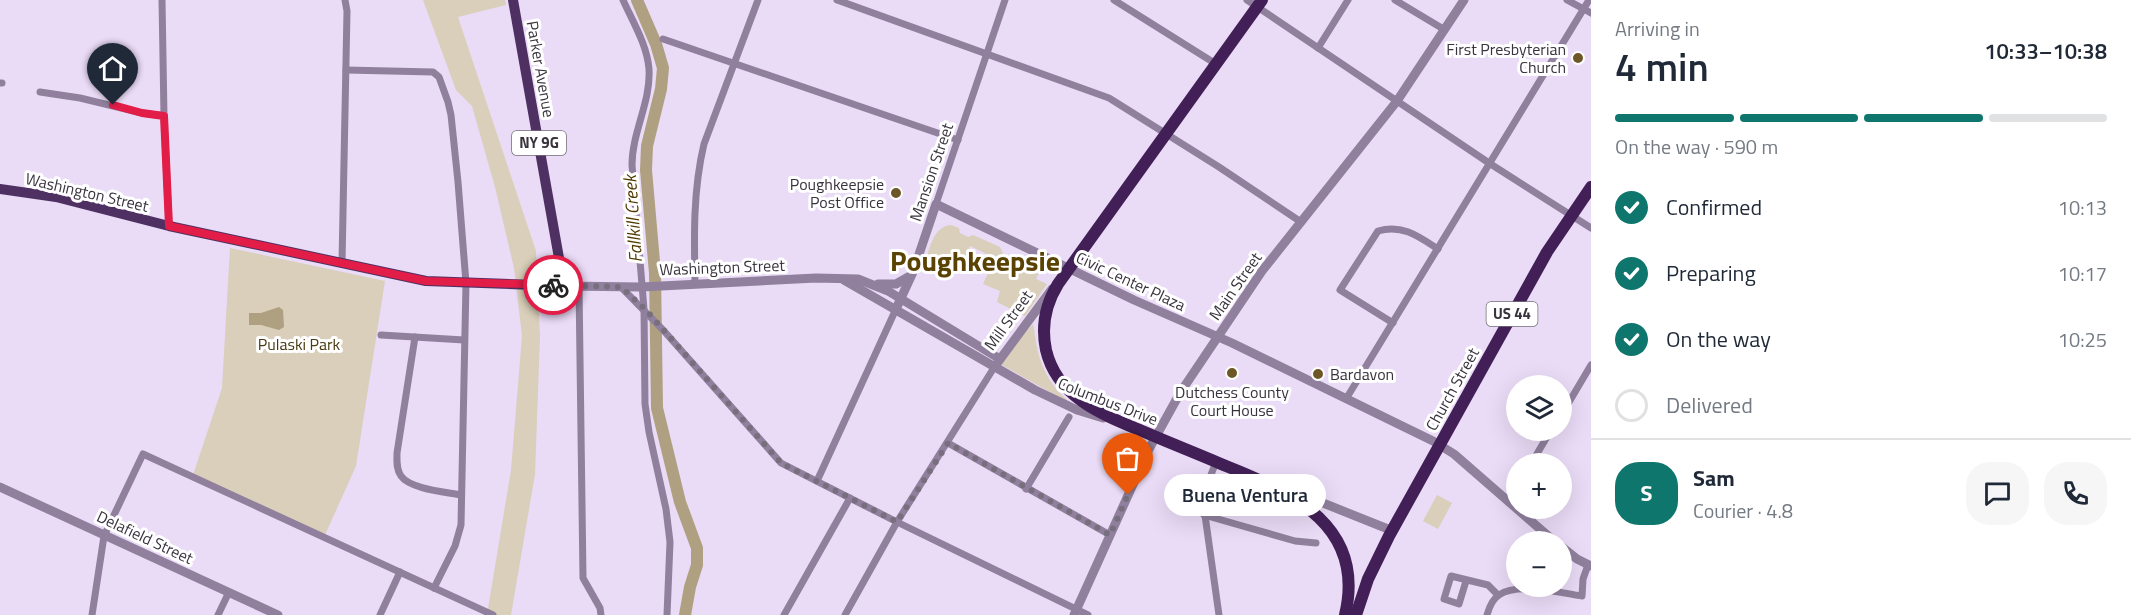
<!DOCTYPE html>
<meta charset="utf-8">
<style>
body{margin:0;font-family:"Titillium Web",sans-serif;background:#f6f6f7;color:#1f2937;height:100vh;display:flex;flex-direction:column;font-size:22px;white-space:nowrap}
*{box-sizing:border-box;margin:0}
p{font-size:20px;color:#747a83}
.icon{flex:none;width:33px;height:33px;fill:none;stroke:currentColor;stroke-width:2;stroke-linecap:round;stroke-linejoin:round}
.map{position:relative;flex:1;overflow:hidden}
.sheet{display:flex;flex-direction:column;background:#fff;width:540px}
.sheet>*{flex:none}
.controls{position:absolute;left:1506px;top:375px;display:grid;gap:12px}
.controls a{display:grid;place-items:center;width:66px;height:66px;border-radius:50%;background:#fff;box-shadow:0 6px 24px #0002;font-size:30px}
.pin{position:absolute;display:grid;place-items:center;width:51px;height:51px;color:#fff;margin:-62px -26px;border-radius:50% 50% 50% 0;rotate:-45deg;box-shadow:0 0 6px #0007}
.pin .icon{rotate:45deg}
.courier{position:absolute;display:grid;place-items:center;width:60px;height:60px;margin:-30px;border:4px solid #e11d48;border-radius:50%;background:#fff;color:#222;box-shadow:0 2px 8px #0007}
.bubble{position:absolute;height:42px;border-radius:21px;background:#fff;box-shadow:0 6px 24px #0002;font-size:20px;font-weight:600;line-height:42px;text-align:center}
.summary em{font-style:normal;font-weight:600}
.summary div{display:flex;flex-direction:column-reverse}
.summary{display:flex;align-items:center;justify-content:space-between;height:102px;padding:0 24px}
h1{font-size:39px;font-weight:600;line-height:45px}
.bar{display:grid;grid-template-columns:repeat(4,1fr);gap:9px 6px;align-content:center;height:72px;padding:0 24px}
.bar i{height:8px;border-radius:4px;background:#e0e1e3}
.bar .active{background:#0f766e}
.bar p{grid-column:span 4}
.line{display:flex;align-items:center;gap:15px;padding:0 24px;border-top:2px solid #e0e1e3}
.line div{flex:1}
.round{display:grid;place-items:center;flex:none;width:63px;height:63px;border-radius:24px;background:#f6f6f7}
ol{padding:0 24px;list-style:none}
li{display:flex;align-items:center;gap:18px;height:66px}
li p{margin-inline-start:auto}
li .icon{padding:6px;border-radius:50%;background:#0f766e;color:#fff;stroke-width:4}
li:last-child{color:#747a83}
li i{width:33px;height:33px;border:3px solid #e0e1e3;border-radius:50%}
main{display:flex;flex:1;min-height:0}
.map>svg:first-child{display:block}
.green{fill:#d9cfba}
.water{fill:#afa081}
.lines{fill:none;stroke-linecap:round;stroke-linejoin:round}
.river{stroke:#afa081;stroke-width:12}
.minor{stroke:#90809d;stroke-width:7}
.tertiary{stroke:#90809d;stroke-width:9}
.primary{stroke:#4e3062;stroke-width:10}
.trunk{stroke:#422057;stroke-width:12}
.done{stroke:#776e7e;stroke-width:6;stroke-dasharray:0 10.8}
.route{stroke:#e11d48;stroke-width:8}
.poi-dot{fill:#6d5726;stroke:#fff;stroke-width:2}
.labels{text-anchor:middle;stroke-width:6;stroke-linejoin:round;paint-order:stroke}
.shield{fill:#fff;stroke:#747077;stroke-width:1.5}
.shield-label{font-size:15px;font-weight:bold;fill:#39333d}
.poi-label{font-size:16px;fill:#39333d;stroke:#fff;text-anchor:end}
.street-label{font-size:16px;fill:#39333d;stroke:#fff}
.park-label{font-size:16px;fill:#4c3a12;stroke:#fff}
.water-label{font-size:18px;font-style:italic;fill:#503a00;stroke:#fff}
.town-label{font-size:28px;font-weight:bold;fill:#5a4202;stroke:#fff}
</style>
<main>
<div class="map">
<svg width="1591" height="615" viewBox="0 0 1591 615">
<rect width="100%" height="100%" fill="#eadbf6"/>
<g class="green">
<polygon points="423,0 505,0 506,5 458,17 536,251 540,336 535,474 511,615 487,615 511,470 522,336 514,268 495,187 472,106 456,90"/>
<path d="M951,225L959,228L960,233L968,237L973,235L1000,247L1004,256L1015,254L1041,268L1036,279L1047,284L1025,316L997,302L1000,291L983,284L995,258L970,246L958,272L944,266L940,275L923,268C929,253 932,226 951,225Z"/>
<polygon points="230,248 385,281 356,466 325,535 193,475 222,388"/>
<path d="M1033,324C1035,332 1035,340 1037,348C1042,372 1055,392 1075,406L1000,364L1011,348Z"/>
<polygon points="1437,495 1452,503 1438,529 1423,521"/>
</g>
<polygon class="water" points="279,307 283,310 284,327 279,330 261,325 249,325 249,313 261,313"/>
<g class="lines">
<polyline class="river" points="637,0 656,44 663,68 661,89 647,146 646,170 655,273 657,408 680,502 697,548 697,565 690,587 685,615"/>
<g class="minor">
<polyline points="162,0 164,116 169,226"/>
<path d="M623,0C633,22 647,45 649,69C651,102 632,132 632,165L644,309L645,404L649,432L666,509L670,542L667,615"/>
<polyline points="837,0 1109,98 1219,167 1301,222"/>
<polyline points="1114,0 1216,64"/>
<polyline points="1247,0 1489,163 1591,228"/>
<polyline points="1395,0 1445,30"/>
<polyline points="1567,0 1591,13"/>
<polyline points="663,39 958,140"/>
<polyline points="1318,48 1348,0"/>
<polyline points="346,70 433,72 439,77 448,102 451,115 458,182 466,283 461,525 455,546 434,588"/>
<polyline points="0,83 2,83"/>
<polyline points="40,92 80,98 142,113 164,116"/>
<polyline points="936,204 1005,0"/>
<polyline points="342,263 347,11 345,0"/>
<path d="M695,283C694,236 693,190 704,144L758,0"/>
<polyline points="579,286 583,578 600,608 601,615"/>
<polyline points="621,287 664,331 781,463 897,522 1088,615"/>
<path d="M1393,323L1340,290L1378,231C1402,224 1418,236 1438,249"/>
<polyline points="381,335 464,340"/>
<path d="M415,337L397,453C397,461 396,469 401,476C410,489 446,492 461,495"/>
<polyline points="1346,399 1589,0"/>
<polyline points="1562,414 1591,365"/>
<polyline points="948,443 1110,535"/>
<polyline points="1216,462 1205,490 1203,501 1219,615"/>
<polyline points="1531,464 1551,430"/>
<polyline points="817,481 896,309"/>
<polyline points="1026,489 1069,417"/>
<polyline points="1508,502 1516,488"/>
<polyline points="1204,515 1295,541 1316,543"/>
<polyline points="1466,581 1459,604 1444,599 1451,576 1488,585 1498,595"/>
<polyline points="92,615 104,536 143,454 493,615"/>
<polyline points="218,615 229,592"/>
<polyline points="380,615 400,572"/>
<polyline points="784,615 850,498"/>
<polyline points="845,615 897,522 995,366"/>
<path d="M1487,615C1489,608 1492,599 1499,595C1517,582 1562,593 1582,596L1583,579L1588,565"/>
</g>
<g class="tertiary">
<polyline points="844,280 1035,390 1077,410 1103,418"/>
<polyline points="878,284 896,284 910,276"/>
<polyline points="564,286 642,287 816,278 858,279 888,291 1000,359"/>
<polyline points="896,309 913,272 936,204 1134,300 1232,343 1433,441 1454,454 1555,542"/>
<polyline points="998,362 1052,289"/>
<polyline points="1273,483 1393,531"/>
<polyline points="0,487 278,615"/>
<polyline points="1562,547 1577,559 1591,566"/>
<polyline points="1074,615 1149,449 1180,393 1262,271 1397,101 1464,0"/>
</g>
<polyline class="primary" points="0,189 56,197 169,226 426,281 564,286 513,0"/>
<g class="trunk">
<path d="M1262,0L1058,284C1045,305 1041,326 1046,350C1057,397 1101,414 1142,431C1170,443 1198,454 1226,466C1294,493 1366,527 1345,615"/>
<polyline points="1356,615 1368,579 1389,536 1547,252 1591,187"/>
</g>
</g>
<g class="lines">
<polyline class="done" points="553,285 621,287 645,309 781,463 897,522 948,443 1110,535 1128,495"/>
<polyline class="route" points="113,105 142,113 164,116 169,226 426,281 553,285"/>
</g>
<g class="poi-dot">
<circle cx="1578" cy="58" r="6"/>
<circle cx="896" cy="193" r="6"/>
<circle cx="1232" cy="373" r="6"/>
<circle cx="1318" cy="374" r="6"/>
</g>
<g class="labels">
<g class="shield">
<rect x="512" y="131" width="54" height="24" rx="4.5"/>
<rect x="1486.5" y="302" width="51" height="24" rx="4.5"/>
</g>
<g class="shield-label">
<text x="539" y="148">NY 9G</text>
<text x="1512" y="319">US 44</text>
</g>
<g class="poi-label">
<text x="1566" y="55">First Presbyterian<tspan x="1566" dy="18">Church</tspan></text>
<text x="884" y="190">Poughkeepsie<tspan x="884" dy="18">Post Office</tspan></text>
<text x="1330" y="380" text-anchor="start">Bardavon</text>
<text x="1232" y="398" text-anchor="middle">Dutchess County<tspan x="1232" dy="18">Court House</tspan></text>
</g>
<g class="street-label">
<text transform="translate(541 69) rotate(80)" y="6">Parker Avenue</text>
<text transform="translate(931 172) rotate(-71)" y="6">Mansion Street</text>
<text transform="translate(87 192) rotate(13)" y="6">Washington Street</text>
<text transform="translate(722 267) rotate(-2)" y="6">Washington Street</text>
<text transform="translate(1131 281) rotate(25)" y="6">Civic Center Plaza</text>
<text transform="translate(1235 286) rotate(-55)" y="6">Main Street</text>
<text transform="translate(1008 320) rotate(-54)" y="6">Mill Street</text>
<text transform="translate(1452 389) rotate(-61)" y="6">Church Street</text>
<text transform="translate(1108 401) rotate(21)" y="6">Columbus Drive</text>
<text transform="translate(145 537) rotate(25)" y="6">Delafield Street</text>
</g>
<g class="park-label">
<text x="299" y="350">Pulaski Park</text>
</g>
<g class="water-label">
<text transform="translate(633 219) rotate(-94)" y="6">Fallkill Creek</text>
</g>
<g class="town-label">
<text x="975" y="271">Poughkeepsie</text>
</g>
</g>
</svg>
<div class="controls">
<a><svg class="icon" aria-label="layers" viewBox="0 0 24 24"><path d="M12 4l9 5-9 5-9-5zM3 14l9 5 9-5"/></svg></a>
<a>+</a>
<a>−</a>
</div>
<div class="pin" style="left:1128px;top:495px;background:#ea580c"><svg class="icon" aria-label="bag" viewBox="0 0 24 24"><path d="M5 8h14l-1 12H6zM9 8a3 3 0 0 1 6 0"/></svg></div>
<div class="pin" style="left:113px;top:105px;background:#1f2937"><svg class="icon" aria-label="home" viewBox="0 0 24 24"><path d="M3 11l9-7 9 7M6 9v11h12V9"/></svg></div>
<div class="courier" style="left:553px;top:285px"><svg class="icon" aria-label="bike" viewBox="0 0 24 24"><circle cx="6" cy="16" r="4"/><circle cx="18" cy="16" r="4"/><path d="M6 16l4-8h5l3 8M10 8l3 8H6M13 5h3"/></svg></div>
<div class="bubble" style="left:1164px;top:474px;width:162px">Buena Ventura</div>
</div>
<section class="sheet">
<div class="summary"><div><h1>4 min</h1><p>Arriving in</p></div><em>10:33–10:38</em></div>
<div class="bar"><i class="active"></i><i class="active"></i><i class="active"></i><i></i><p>On the way · 590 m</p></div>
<ol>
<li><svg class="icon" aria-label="check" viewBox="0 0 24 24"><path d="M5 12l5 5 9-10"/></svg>Confirmed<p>10:13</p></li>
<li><svg class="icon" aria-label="check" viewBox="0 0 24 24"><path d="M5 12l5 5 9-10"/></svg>Preparing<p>10:17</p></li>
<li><svg class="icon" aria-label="check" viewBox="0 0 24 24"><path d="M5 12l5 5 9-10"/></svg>On the way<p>10:25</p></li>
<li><i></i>Delivered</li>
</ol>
<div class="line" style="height:108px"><b class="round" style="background:#0f766e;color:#fff">S</b><div><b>Sam</b><p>Courier · 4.8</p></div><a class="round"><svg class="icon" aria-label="chat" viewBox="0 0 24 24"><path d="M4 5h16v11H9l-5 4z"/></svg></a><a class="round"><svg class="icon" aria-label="phone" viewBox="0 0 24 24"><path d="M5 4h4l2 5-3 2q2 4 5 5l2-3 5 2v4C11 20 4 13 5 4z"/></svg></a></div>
</section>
</main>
